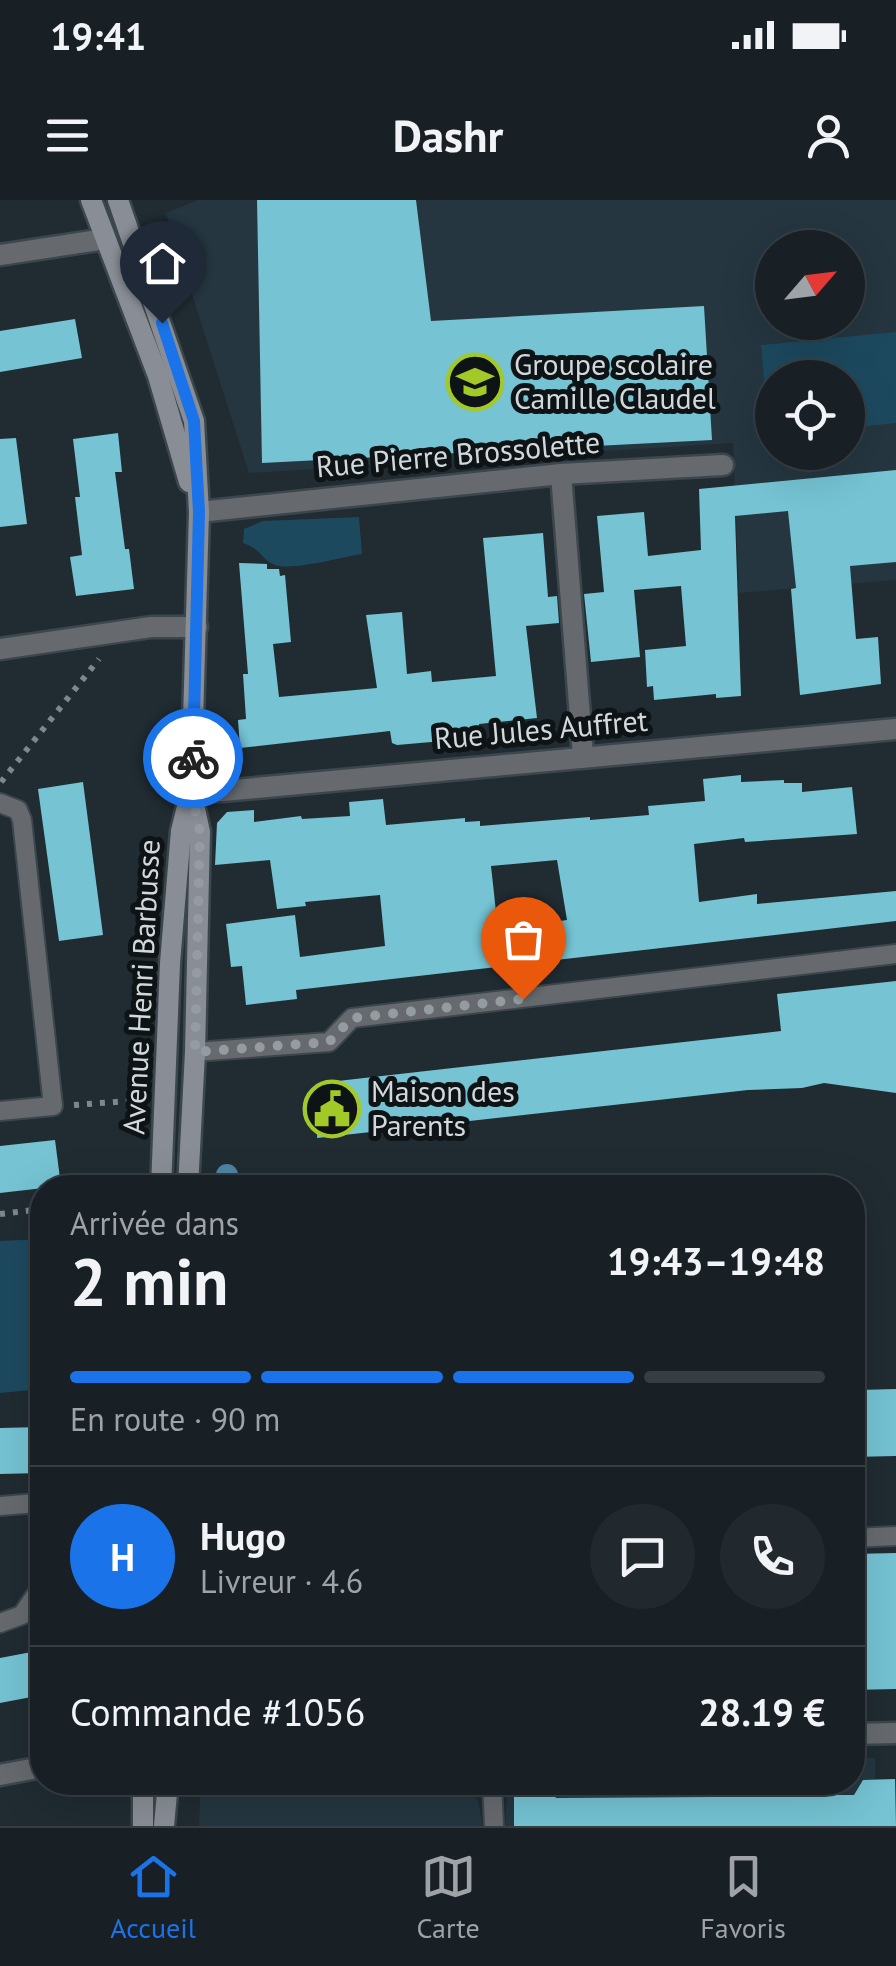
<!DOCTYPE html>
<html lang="fr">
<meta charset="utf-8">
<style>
body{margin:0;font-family:"PT Sans",sans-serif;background:#21282e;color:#f1f3f6;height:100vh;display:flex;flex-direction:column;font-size:38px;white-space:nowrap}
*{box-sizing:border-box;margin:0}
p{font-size:32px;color:#9fa3a7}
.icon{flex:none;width:55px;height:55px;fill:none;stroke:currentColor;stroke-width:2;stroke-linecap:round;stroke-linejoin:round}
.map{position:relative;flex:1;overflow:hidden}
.details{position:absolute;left:30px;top:975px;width:835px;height:620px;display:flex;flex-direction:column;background:#182026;border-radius:40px;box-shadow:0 10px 40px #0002,0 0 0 2px #363e43}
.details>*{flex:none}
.needle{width:65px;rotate:62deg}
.fabs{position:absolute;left:755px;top:30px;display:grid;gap:20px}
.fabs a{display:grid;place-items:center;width:110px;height:110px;border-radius:50%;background:#182026;box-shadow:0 10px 40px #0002,0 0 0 2px #363e43;font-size:50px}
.pin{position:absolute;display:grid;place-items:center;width:85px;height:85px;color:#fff;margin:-102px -42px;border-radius:50% 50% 50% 0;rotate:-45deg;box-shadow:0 0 10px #0007}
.pin .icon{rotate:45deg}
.courier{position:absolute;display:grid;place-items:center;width:100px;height:100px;margin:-50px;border:8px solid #1a73e8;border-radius:50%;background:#fff;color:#222;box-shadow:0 2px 12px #0007}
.summary em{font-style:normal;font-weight:700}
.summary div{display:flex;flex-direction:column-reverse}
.summary{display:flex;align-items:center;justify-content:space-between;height:170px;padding:0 40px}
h1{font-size:65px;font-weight:700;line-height:75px}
.bar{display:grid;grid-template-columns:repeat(4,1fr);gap:15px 10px;align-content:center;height:120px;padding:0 40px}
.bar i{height:12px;border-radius:8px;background:#363e43}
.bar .on{background:#1a73e8}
.bar p{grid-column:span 4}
.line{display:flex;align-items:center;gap:25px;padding:0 40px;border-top:2px solid #363e43}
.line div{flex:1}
.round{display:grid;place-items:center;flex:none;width:105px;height:105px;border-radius:52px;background:#21282e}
.status{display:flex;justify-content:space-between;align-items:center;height:70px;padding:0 50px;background:#182026;direction:ltr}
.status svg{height:28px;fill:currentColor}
header{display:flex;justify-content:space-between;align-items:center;height:130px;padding:0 40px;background:#182026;font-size:45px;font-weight:700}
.tabs{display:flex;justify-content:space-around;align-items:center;height:140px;border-top:2px solid #363e43;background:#182026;font-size:28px;color:#9fa3a7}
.tabs a{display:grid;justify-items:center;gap:5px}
.tabs .on{color:#1a73e8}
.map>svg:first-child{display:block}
.built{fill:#253640;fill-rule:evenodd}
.green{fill:#1d495f}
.building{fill:#75c3d3;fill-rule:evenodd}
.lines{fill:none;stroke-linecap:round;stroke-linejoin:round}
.lane-casing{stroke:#3c474d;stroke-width:22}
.street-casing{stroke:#3c474d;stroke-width:25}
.secondary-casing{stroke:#3c474d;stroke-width:25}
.path{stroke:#7e878c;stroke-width:6;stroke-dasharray:5 8;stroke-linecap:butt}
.lane{stroke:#666a6f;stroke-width:18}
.street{stroke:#666a6f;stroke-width:20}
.secondary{stroke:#898e96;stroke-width:20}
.tree{fill:#4f85a3}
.done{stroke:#949ca1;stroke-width:10;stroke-dasharray:0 18}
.route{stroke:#1a73e8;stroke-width:12}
.labels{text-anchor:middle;stroke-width:10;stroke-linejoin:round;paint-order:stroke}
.poi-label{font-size:30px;fill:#d2d9dd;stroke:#0e1316;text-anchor:start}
.street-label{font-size:30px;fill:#d2d9dd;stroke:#0e1316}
</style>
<div class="status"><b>19:41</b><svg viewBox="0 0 49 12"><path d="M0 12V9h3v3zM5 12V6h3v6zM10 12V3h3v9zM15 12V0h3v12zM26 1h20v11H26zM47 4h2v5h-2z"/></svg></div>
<header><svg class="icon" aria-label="menu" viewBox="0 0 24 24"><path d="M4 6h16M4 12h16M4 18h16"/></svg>Dashr<svg class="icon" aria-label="person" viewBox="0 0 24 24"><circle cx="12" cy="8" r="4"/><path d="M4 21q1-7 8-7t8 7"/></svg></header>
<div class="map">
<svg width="896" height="1626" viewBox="0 0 896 1626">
<rect width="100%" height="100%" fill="#202b32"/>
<g class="built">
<path d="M198,0H896V380L739,393L733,243L249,273L166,13ZM772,48H848V122H772ZM772,178H848V252H772Z"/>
<polygon points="853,1558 875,1558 875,1579 896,1579 896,1626 505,1626 508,1583 852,1582"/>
<polygon points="201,1583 465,1583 478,1601 483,1626 199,1626"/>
</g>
<g class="green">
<polygon points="896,132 896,223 848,228 848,178 772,178 772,235 769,235 761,145"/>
<path d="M359,317L362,354C341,357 294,371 275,365C260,359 262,349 243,343L244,329L263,321Z"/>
<polygon points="42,1039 42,1189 0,1193 0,1041"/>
</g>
<g class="building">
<polygon points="257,0 416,0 431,121 704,106 712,240 262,263"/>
<polygon points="75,119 82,158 0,172 0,131"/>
<polygon points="118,233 122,272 115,272 125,349 129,349 134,389 76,396 70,357 82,355 75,297 80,297 73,239"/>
<polygon points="16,238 27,324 0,327 0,239"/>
<polygon points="896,270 896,362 850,366 856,439 878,437 881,484 800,495 791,389 796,388 788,311 735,316 741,496 716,498 716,494 654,500 653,486 647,487 645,450 686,446 681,386 634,390 640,457 591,462 584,394 604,392 597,316 644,312 648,356 701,350 699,289"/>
<polygon points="543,333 548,397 557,396 559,423 526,426 537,518 479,524 480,533 465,535 466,539 397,545 392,543 390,531 240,548 238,520 246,519 243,474 248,474 239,363 267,364 267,369 279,369 280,376 285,375 291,442 273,444 279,497 377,488 366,415 402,412 407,474 431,471 432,482 496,476 483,338"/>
<path d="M741,575V582L784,580V583H802V592L852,587L857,634L745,642L744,638L694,644L699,702L757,694V704L896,691V721L296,790L297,799L246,805L242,766L231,767L226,724L295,715L300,757L385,746L380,695L305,702L306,706L277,709L270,660L215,665L217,623L227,612L254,610V622L301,616L302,619L350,616L349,602L383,599L386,625L465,618V622L480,621V626L590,617V620L649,615L648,606L705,601L703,579ZM557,660L567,720L498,730L491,666Z"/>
<polygon points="83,582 103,735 59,741 38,589"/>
<polygon points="896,781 896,893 824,883 802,888 748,890 317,938 320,883 781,831 777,794"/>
<polygon points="55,940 61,986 0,993 0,946"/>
<polygon points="896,1189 896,1256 852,1257 852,1213 859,1213 859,1190"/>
<polygon points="42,1227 42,1273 0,1274 0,1228"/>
<polygon points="896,1353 896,1489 852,1490 852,1354"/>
<polygon points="42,1450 42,1495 0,1503 0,1458"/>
<polygon points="895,1579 896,1626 514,1626 514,1583 549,1582 556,1598 714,1597 713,1582 748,1582 754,1596 792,1596 792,1591 815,1591 816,1595 854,1595 863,1580"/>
</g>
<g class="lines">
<g class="lane-casing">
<g id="lane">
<polyline points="0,603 18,610 22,620 53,906 0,911"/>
<polyline points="195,852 329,842 352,818 896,754"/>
<polyline points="0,1306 37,1303 42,1342"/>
<polyline points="852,1338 896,1336"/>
<polyline points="0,1423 22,1415 42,1386"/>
<polyline points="492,1582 494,1626"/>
</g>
</g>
<g class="street-casing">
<g id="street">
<polyline points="0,55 105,39"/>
<polyline points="561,274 583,555"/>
<polyline points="199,312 561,274 723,265"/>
<polyline points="0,449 151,427 197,427"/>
<polyline points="191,591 223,591 896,529"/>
<polyline points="852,1534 896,1533"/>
<polyline points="0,1575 42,1567"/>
</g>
</g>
<g class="secondary-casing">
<g id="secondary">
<polyline points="91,0 158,176 189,282"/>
<polyline points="118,0 194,221 199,312 191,591 181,631 170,763 161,988"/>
<polyline points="188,988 195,852 200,632 192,596"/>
<polyline points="143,1582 143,1626"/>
<polyline points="164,1626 168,1582"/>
</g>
</g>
<g class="path">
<polyline points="1,582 99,459"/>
<polyline points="74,905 142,900"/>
<polyline points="0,1014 42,1009"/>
</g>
<use href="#lane" class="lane"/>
<use href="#street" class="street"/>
<use href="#secondary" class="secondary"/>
</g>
<circle class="tree" cx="227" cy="975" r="11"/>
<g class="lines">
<polyline class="done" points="193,558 191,591 200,632 195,852 329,842 352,818 523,799"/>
<polyline class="route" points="162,123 194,221 199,312 193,558"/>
</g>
<defs>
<g id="school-ring" transform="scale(2.875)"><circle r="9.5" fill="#0e1316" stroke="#a2c928" stroke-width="1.5"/><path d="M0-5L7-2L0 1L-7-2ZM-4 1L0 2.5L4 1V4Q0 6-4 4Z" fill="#a2c928"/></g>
<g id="civic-ring" transform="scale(2.875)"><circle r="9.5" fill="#0e1316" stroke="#a2c928" stroke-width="1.5"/><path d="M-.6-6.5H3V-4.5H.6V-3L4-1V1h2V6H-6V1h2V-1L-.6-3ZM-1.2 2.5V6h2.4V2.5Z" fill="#a2c928"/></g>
</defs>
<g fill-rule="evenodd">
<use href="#school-ring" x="475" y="182"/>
<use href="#civic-ring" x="332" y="909"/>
</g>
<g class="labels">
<g class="poi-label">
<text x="514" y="175">Groupe scolaire<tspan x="514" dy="34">Camille Claudel</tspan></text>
<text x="371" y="902">Maison des<tspan x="371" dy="34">Parents</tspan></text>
</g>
<g class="street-label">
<text transform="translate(458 255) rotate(-5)" y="10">Rue Pierre Brossolette</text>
<text transform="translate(541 530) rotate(-5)" y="10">Rue Jules Auffret</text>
<text transform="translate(142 787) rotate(-87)" y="10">Avenue Henri Barbusse</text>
</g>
</g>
</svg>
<div class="fabs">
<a><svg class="needle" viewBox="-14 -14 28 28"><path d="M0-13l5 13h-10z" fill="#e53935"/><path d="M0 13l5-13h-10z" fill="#9fa3a7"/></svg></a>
<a><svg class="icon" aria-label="locate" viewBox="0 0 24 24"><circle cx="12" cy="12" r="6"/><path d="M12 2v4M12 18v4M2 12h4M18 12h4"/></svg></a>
</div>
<div class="pin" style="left:523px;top:799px;background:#ea580c"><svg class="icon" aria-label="bag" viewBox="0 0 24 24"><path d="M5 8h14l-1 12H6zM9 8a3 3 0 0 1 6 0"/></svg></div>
<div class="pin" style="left:162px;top:123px;background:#1f2937"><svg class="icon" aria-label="home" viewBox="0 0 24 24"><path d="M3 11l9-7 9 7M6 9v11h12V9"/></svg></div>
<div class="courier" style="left:193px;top:558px"><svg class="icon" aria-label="bike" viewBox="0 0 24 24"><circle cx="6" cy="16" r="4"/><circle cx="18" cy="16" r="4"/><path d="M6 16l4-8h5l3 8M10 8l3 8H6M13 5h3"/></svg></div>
<section class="details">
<div class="summary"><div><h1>2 min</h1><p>Arrivée dans</p></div><em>19:43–19:48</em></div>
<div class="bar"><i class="on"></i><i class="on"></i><i class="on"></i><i></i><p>En route · 90 m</p></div>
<div class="line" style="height:180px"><b class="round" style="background:#1a73e8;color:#fff">H</b><div><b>Hugo</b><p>Livreur · 4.6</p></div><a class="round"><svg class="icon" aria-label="chat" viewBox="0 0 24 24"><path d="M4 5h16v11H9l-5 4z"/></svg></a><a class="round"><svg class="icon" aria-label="phone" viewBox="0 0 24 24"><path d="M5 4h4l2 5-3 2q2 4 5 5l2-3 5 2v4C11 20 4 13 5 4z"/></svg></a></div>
<div class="line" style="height:130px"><div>Commande #1056</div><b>28.19 €</b></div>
</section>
</div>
<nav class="tabs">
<a class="on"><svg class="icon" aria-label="home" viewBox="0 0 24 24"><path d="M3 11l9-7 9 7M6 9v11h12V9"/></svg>Accueil</a>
<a><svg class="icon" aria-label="map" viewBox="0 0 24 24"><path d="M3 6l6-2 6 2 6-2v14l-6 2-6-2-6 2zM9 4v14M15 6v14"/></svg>Carte</a>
<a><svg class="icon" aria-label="saved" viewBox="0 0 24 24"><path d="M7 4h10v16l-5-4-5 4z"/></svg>Favoris</a>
</nav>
